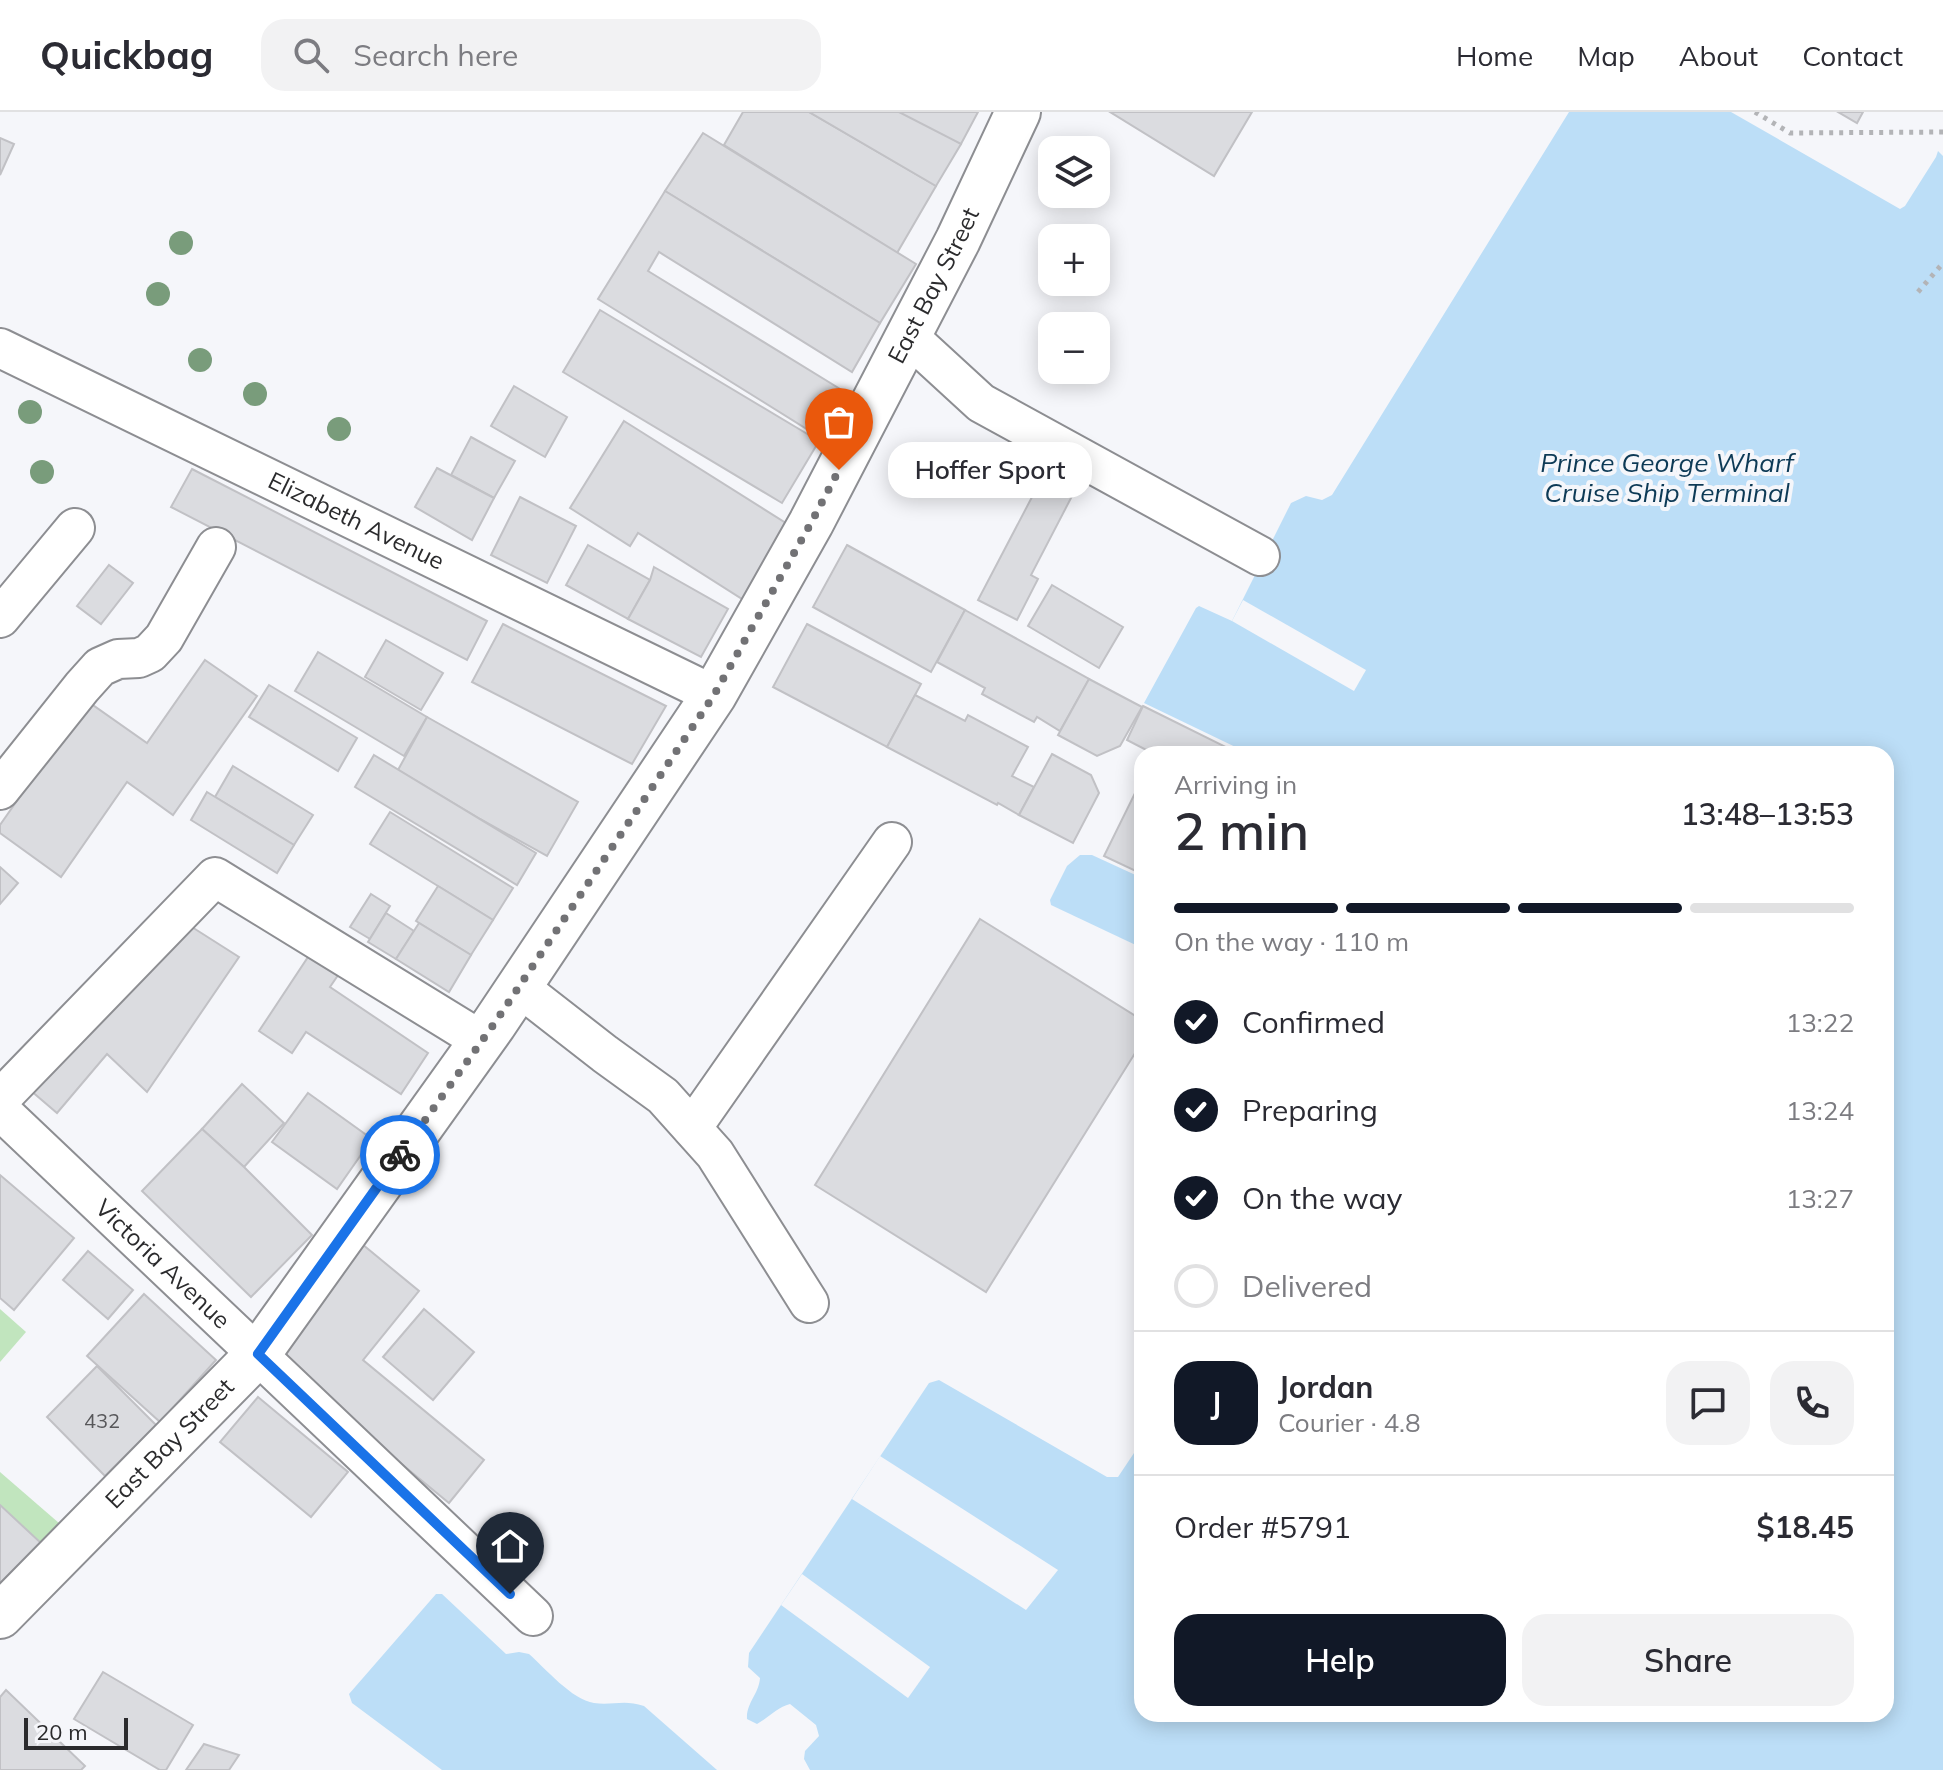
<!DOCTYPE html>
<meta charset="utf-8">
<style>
body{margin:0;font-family:Mulish,sans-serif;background:#f2f2f3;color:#2b2b33;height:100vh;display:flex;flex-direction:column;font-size:30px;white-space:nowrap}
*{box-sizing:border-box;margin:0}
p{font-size:26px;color:#7c7c81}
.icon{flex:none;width:44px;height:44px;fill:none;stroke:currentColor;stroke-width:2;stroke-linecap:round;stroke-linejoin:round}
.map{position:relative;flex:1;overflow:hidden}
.panel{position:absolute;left:1134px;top:634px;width:760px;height:976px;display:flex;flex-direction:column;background:#fff;border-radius:24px;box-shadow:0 4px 20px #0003}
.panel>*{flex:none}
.buttons{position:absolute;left:1038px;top:24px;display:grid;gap:16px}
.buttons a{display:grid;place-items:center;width:72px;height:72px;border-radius:16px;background:#fff;box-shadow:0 4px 20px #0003;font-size:40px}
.scale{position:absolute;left:24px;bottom:20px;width:104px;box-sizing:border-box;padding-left:8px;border:4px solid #2b2b2d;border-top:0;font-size:22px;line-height:28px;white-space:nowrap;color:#2b2b2d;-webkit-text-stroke:6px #f5f6fa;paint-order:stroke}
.pin{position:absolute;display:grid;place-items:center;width:68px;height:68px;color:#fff;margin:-82px -34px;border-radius:50% 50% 50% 0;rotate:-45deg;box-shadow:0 0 8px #0007}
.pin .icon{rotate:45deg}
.courier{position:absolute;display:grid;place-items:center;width:80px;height:80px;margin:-40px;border:6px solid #1a73e8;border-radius:50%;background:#fff;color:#222;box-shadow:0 2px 10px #0007}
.bubble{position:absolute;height:56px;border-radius:24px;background:#fff;box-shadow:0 4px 20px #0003;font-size:26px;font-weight:600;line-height:56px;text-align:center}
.summary em{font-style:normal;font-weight:600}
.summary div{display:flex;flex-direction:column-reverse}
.summary{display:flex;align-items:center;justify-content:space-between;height:136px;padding:0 40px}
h1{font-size:52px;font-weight:600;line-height:60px}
.bar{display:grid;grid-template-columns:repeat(4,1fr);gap:12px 8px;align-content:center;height:96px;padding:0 40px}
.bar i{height:10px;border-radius:6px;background:#e1e1e2}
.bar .current{background:#111827}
.bar p{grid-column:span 4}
.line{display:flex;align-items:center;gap:20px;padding:0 40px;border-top:2px solid #e1e1e2}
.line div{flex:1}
.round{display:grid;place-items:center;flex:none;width:84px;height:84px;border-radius:24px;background:#f2f2f3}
ol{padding:0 40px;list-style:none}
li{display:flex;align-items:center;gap:24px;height:88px}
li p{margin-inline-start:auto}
li .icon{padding:8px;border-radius:50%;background:#111827;color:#fff;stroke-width:4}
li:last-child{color:#7c7c81}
li i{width:44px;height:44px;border:4px solid #e1e1e2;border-radius:50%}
.action{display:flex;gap:16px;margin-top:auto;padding:16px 40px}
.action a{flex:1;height:92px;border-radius:24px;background:#111827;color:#fff;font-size:32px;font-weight:600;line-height:92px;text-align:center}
.action a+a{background:#f2f2f3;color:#2b2b33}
header{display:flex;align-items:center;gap:48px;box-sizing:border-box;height:112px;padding:0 40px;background:#fff;border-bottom:2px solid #e1e1e2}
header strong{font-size:38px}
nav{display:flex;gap:44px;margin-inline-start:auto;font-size:28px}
.search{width:560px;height:72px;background:#f2f2f3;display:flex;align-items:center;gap:20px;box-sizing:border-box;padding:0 28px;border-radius:24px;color:#7c7c81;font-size:30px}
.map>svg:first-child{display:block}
.green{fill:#c1e5be}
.water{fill:#bcdef7}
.pier{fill:#f5f6fa}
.building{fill:#dbdce0;stroke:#c1c1c5;stroke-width:2}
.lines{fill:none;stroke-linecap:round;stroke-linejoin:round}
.minor-casing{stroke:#8d8e92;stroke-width:42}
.highway-casing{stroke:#8d8e92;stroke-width:48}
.path{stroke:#b3b4b7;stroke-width:5;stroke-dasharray:4 6;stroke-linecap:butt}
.minor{stroke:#fff;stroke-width:38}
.highway{stroke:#fff;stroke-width:44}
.tree{fill:#799c7b}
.done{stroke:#727275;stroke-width:8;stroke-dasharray:0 14.4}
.route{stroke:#1a73e8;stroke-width:10}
.labels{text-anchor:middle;stroke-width:8;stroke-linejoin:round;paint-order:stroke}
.number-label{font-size:20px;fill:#57575a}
.street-label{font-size:24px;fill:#2b2b2d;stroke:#f5f6fa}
.water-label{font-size:26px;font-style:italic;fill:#0d3a56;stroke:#f5f6fa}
</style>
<header>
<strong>Quickbag</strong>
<div class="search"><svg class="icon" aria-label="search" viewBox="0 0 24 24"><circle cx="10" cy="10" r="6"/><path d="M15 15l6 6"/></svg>Search here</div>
<nav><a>Home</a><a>Map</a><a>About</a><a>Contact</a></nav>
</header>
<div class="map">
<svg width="1943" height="1658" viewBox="0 0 1943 1658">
<rect width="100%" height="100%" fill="#f5f6fa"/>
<g class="green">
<polygon points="0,1197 26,1220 0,1250"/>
<polygon points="0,1360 67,1418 0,1483"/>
</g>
<g class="water">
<path d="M1569,0H1731L1900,97L1905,94L1936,45L1938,39L1943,44V1658H810L804,1647L805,1639L819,1624L816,1613L790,1592C778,1595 768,1606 757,1612L747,1607C746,1591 759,1582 760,1566L748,1555L749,1541L929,1271L939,1268L1107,1365H1118L1142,1329V1602H1886V642H1250L1144,591L1196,496L1199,494L1232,509L1291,391L1306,384L1322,388L1332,383Z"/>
<polygon points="1080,743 1092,743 1142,766 1142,836 1051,793 1050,788 1067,754"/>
<path d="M436,1482H442L506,1542L519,1540L529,1542C545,1556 572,1588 594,1591C612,1594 623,1587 644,1594L717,1658H442L352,1591L349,1582Z"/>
</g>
<g class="pier">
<polygon points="1243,488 1366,558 1354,579 1232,509"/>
<polygon points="880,1344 1058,1458 1026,1498 852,1387"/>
<polygon points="802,1462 930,1555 908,1586 781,1493"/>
</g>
<g class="building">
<polygon points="743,0 809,0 936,74 897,141 724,33"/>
<polygon points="809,0 907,0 961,32 936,74"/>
<polygon points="899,0 978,0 961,32"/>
<polygon points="1110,0 1252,0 1214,64"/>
<polygon points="1838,0 1863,0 1857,11"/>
<polygon points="703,21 916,152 880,211 665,79"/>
<polygon points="0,26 14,32 0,63"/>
<polygon points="665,79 880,211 852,260 659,140 648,159 845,280 818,324 598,187"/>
<polygon points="600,198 819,329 782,391 563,260"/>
<polygon points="514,274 567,305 545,345 491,314"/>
<polygon points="624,309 797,418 750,492 638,421 630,434 570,396"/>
<polygon points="471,325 515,349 494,386 451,363"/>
<polygon points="1053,345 1084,361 1031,463 1038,467 1017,508 978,488"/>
<polygon points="437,356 494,386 472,428 415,395"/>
<polygon points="192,357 487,509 467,548 171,395"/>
<polygon points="520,385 576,414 547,471 491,443"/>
<polygon points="588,433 650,468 628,507 566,473"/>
<polygon points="847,433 965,498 931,560 813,495"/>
<polygon points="109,453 133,471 101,512 77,494"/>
<polygon points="654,455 728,497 701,545 628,507 650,468"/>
<polygon points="1052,473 1123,515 1099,556 1028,514"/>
<polygon points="965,498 1089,567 1060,619 1037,605 1034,610 982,582 985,576 937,550"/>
<polygon points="503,512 666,594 632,652 472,570"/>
<polygon points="807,512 921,572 887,635 773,575"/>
<polygon points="386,528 443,561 421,598 365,565"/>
<polygon points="318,540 427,605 404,644 295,579"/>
<polygon points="205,548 257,584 173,703 127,670 61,765 0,721 0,713 87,589 147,631"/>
<polygon points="1089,567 1142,595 1120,634 1097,644 1058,623"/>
<polygon points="269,573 357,626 338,659 249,605"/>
<polygon points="915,583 965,609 968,603 1028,635 1012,664 1034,675 1019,703 998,691 997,693 887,635"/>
<polygon points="1143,594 1238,641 1238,642 1154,642 1127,628"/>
<polygon points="427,605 578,690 547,744 480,707 398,658"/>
<polygon points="1052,642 1091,663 1099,681 1073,731 1019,703"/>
<polygon points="374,643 536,741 517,773 355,675"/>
<polygon points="233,654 313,703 294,733 215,685"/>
<polygon points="1142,667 1142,762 1104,744"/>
<polygon points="207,680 294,733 277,761 191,708"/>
<polygon points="390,700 513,776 493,808 370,732"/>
<polygon points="0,755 18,771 0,792"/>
<polygon points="438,774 493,808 471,843 416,809"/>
<polygon points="371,782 390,794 370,827 350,815"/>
<polygon points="386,801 414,819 396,847 368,830"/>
<polygon points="980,807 1142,908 1142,930 986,1180 815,1073"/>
<polygon points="184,810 239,845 147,980 107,942 57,1001 23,972"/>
<polygon points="419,811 471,843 449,880 396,847"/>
<polygon points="316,833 345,853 330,875 428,941 401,982 306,920 292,941 259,919"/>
<polygon points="242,972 284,1011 244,1055 202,1017"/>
<polygon points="308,981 372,1027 337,1077 272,1030"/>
<polygon points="202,1017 244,1055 312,1123 251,1185 142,1079"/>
<polygon points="0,1063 74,1126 14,1198 0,1186"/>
<polygon points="362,1132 419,1179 363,1248 484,1348 449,1391 270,1244"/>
<polygon points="88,1139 133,1178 108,1207 63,1168"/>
<polygon points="144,1182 216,1248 160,1310 87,1244"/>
<polygon points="424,1197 474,1240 433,1288 383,1245"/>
<polygon points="97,1254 156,1313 105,1364 47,1305"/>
<polygon points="258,1285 348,1360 311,1405 220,1330"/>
<polygon points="0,1393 42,1432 0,1474"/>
<polygon points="103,1560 193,1613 166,1658 160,1658 74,1607"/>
<polygon points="6,1578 85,1654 81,1658 0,1658 0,1585"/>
<polygon points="204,1632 239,1643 229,1658 186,1658"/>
</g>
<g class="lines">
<g class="minor-casing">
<g id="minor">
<polyline points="908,224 981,291 1260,444"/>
<path id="s1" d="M0,236L714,583"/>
<polyline points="0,506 75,416"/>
<polyline points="0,678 82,575 100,555 118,547 139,546 150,541 164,526 216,435"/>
<polyline points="519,875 605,942 663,984 715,1042 809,1191"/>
<polyline points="0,987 215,765 482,929"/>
<path id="s2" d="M0,998L533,1504"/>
<polyline points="692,1016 892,730"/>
</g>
</g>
<g class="highway-casing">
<g id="highway">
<path id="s3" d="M0,1504L258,1242L494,912L714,583L811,411L958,128L1018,0"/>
</g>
</g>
<g class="path">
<polyline points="1755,0 1790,21 1943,20"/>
<polyline points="1918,180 1943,151"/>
</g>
<use href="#minor" class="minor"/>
<use href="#highway" class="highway"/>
</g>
<g class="tree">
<circle cx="181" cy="131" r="12"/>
<circle cx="158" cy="182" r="12"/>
<circle cx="200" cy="248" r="12"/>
<circle cx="255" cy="282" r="12"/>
<circle cx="30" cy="300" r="12"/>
<circle cx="339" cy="317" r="12"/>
<circle cx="42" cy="360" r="12"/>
</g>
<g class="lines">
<polyline class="done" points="400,1043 494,912 714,583 811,411 839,358"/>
<polyline class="route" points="400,1043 258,1242 510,1482"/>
</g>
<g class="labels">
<g class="number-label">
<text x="102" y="1316">432</text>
</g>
<g class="street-label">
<text dy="8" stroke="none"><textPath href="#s3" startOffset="1634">East Bay Street</textPath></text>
<text dy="8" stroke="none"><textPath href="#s1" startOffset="396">Elizabeth Avenue</textPath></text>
<text dy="8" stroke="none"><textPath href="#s2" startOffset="224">Victoria Avenue</textPath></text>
<text dy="8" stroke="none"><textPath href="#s3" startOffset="242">East Bay Street</textPath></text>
</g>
<g class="water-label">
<text x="1667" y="360">Prince George Wharf<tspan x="1667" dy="30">Cruise Ship Terminal</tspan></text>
</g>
</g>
</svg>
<div class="buttons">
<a><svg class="icon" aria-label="layers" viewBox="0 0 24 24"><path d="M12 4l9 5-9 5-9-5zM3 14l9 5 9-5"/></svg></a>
<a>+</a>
<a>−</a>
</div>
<div class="scale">20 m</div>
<div class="pin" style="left:839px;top:358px;background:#ea580c"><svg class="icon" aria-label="bag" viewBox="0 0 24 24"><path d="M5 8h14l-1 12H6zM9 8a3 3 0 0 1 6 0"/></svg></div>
<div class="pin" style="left:510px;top:1482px;background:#1f2937"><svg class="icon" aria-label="home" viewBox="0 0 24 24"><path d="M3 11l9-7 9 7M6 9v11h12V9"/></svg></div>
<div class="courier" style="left:400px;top:1043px"><svg class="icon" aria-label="bike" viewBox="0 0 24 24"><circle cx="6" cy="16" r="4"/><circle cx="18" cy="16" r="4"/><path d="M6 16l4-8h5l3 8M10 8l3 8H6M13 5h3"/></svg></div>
<div class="bubble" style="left:888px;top:330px;width:204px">Hoffer Sport</div>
<section class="panel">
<div class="summary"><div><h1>2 min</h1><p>Arriving in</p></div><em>13:48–13:53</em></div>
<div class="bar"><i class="current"></i><i class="current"></i><i class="current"></i><i></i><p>On the way · 110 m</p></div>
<ol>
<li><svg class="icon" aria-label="check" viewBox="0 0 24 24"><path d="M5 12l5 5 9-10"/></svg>Confirmed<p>13:22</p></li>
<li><svg class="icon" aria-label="check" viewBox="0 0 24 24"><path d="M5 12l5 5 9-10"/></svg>Preparing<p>13:24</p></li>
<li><svg class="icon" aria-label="check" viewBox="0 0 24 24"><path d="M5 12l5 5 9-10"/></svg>On the way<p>13:27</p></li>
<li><i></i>Delivered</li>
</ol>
<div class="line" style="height:144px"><b class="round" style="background:#111827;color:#fff">J</b><div><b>Jordan</b><p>Courier · 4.8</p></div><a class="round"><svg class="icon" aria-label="chat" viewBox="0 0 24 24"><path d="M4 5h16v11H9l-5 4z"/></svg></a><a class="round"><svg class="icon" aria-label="phone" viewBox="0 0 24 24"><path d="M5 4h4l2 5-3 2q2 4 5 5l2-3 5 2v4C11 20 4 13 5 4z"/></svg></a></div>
<div class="line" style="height:104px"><div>Order #5791</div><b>$18.45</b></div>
<div class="action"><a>Help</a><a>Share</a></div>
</section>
</div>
